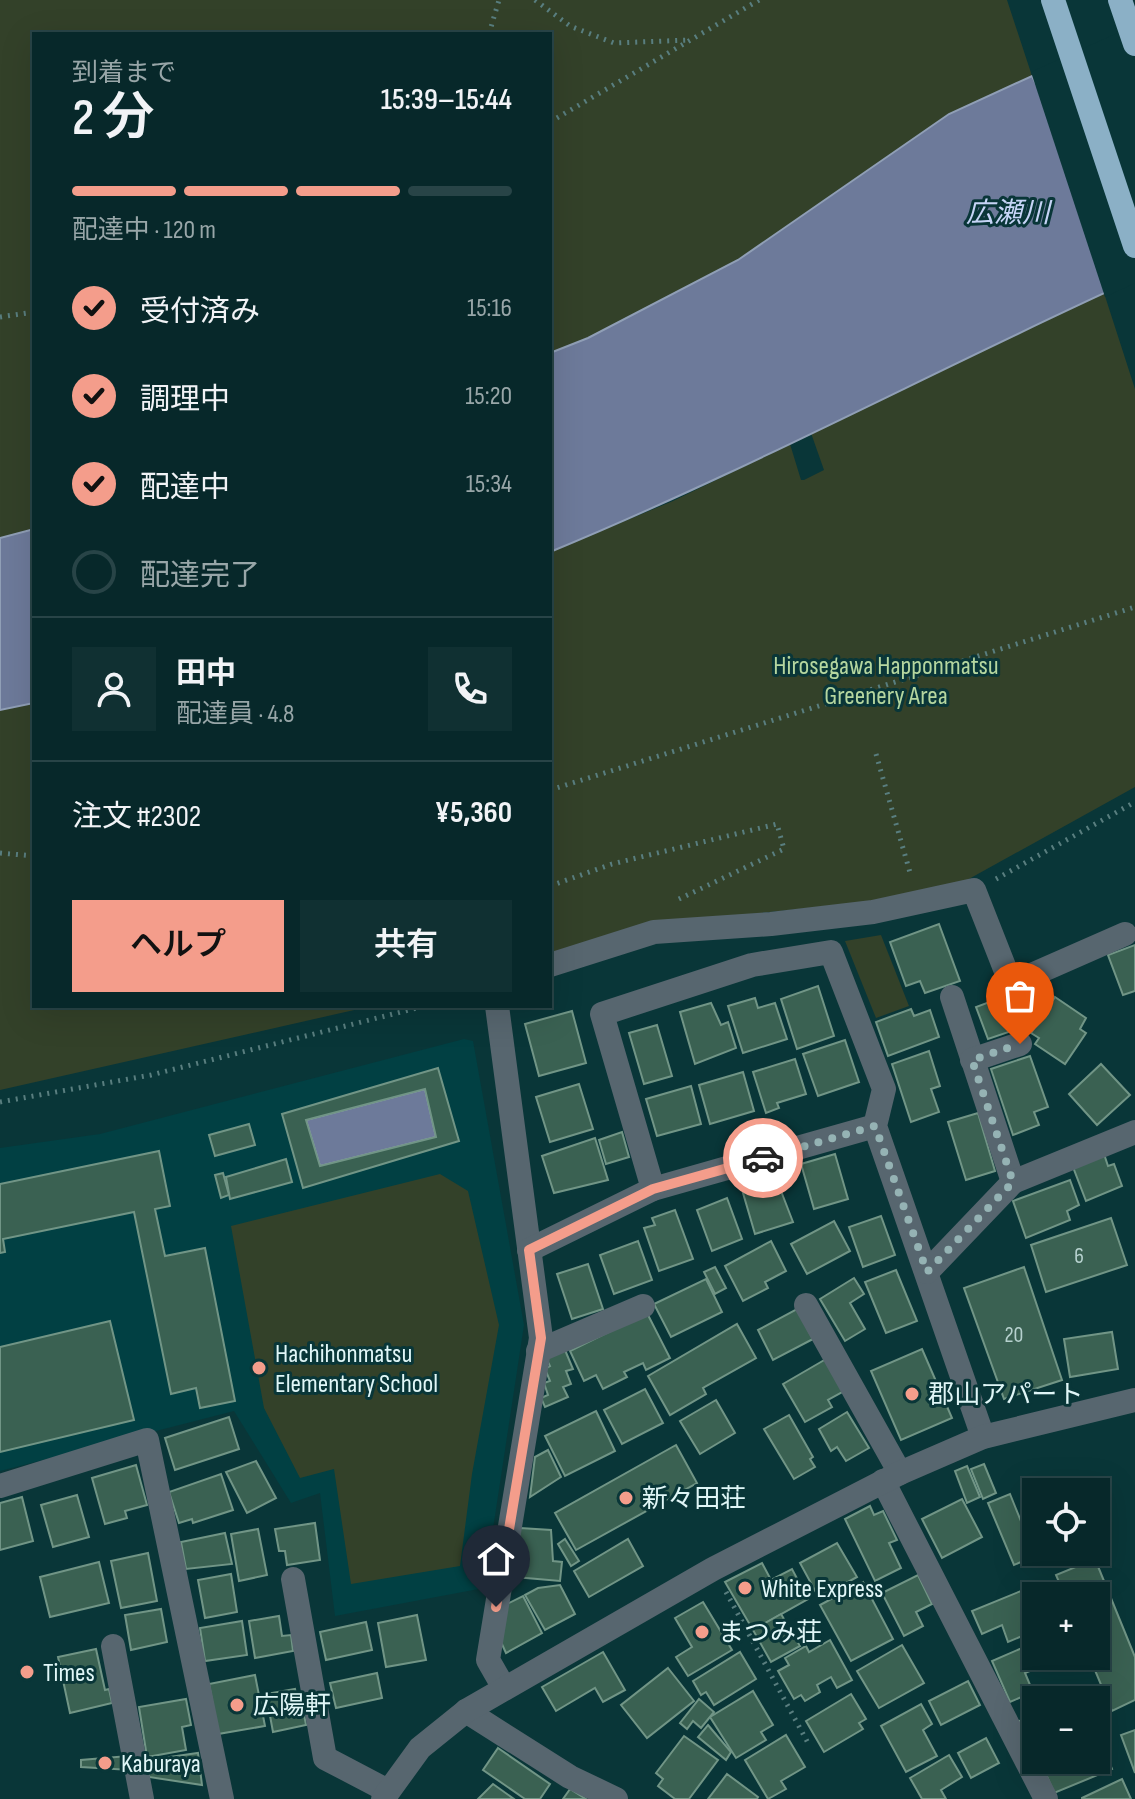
<!DOCTYPE html>
<html lang="ja">
<meta charset="utf-8">
<style>
body{margin:0;font-family:"Sofia Sans Condensed","Noto Sans JP",sans-serif;background:#103032;color:#f1f3f6;height:100vh;display:flex;flex-direction:column;font-size:30px;white-space:nowrap}
*{box-sizing:border-box;margin:0}
p{font-size:26px;color:#98a6a8}
.icon{flex:none;width:44px;height:44px;fill:none;stroke:currentColor;stroke-width:2;stroke-linecap:round;stroke-linejoin:round}
.map{position:relative;flex:1;overflow:hidden}
.details{position:absolute;left:32px;top:32px;width:520px;height:976px;display:flex;flex-direction:column;background:#07282a;border-radius:0px;box-shadow:0 8px 32px #0002,0 0 0 2px #284447}
.details>*{flex:none}
.controls{position:absolute;left:1022px;top:1478px;display:grid;gap:16px}
.controls a{display:grid;place-items:center;width:88px;height:88px;border-radius:0px;background:#07282a;box-shadow:0 8px 32px #0002,0 0 0 2px #284447;font-size:40px}
.pin{position:absolute;display:grid;place-items:center;width:68px;height:68px;color:#fff;margin:-82px -34px;border-radius:50% 50% 50% 0;rotate:-45deg;box-shadow:0 0 8px #0007}
.pin .icon{rotate:45deg}
.courier{position:absolute;display:grid;place-items:center;width:80px;height:80px;margin:-40px;border:6px solid #f49d8b;border-radius:50%;background:#fff;color:#222;box-shadow:0 2px 10px #0007}
.head em{font-style:normal;font-weight:600}
.head div{display:flex;flex-direction:column-reverse}
.head{display:flex;align-items:center;justify-content:space-between;height:136px;padding:0 40px}
h1{font-size:52px;font-weight:600;line-height:60px}
.bar{display:grid;grid-template-columns:repeat(4,1fr);gap:12px 8px;align-content:center;height:96px;padding:0 40px}
.bar i{height:10px;border-radius:6px;background:#284447}
.bar .on{background:#f49d8b}
.bar p{grid-column:span 4}
.line{display:flex;align-items:center;gap:20px;padding:0 40px;border-top:2px solid #284447}
.line div{flex:1}
.round{display:grid;place-items:center;flex:none;width:84px;height:84px;border-radius:0px;background:#103032}
ol{padding:0 40px;list-style:none}
li{display:flex;align-items:center;gap:24px;height:88px}
li p{margin-inline-start:auto}
li .icon{padding:8px;border-radius:50%;background:#f49d8b;color:#111;stroke-width:4}
li:last-child{color:#98a6a8}
li i{width:44px;height:44px;border:4px solid #284447;border-radius:50%}
.action{display:flex;gap:16px;margin-top:auto;padding:16px 40px}
.action a{flex:1;height:92px;border-radius:0px;background:#f49d8b;color:#111;font-size:32px;font-weight:600;line-height:92px;text-align:center}
.action a+a{background:#103032;color:#f1f3f6}
.map>svg:first-child{display:block}
.built{fill:#014043}
.green{fill:#334129}
.water{fill:#6d7a9a;stroke:#909fb6;stroke-width:2}
.pier{fill:#093638}
.building{fill:#3a6152;stroke:#719586;stroke-width:2;fill-rule:evenodd}
.lines{fill:none;stroke-linecap:round;stroke-linejoin:round}
.path{stroke:#597e7f;stroke-width:5;stroke-dasharray:2 6;stroke-linecap:butt}
.minor{stroke:#57666f;stroke-width:24}
.highway{stroke:#8bb0c6;stroke-width:24}
.done{stroke:#95b3b4;stroke-width:8;stroke-dasharray:0 14.4}
.route{stroke:#f49d8b;stroke-width:10}
.poi-dot{fill:#f49d8b;stroke:#093638;stroke-width:3}
.labels{text-anchor:middle;stroke-width:6;stroke-linejoin:round;paint-order:stroke}
.number-label{font-size:22px;fill:#b6d1ce}
.park-label{font-size:26px;fill:#b5d69f;stroke:#093638}
.poi-label{font-size:26px;fill:#e0f6f7;stroke:#093638;text-anchor:start}
.water-label{font-size:28px;font-style:italic;fill:#c6d4f6;stroke:#093638}
</style>
<div class="map">
<svg width="1135" height="1799" viewBox="0 0 1135 1799">
<rect width="100%" height="100%" fill="#093638"/>
<polygon class="built" points="464,1039 473,1041 524,1325 484,1588 335,1616 320,1493 291,1503 234,1411 0,1471 0,1148 100,1134"/>
<g class="green">
<polygon points="0,0 1007,0 1032,76 949,114 738,260 588,338 550,353 550,34 34,34 34,529 0,538"/>
<polygon points="1104,293 1135,389 1135,787 958,885 908,898 652,924 550,956 550,552 673,501 790,444 801,480 804,480 824,470 811,433"/>
<polygon points="34,703 34,1006 372,1006 0,1090 0,710"/>
<polygon points="881,935 909,1006 876,1018 845,941"/>
<polygon points="440,1174 468,1191 499,1325 472,1474 460,1566 351,1584 334,1469 300,1478 264,1408 231,1226"/>
</g>
<g class="water">
<path d="M1032,76L1135,279C939,368 749,470 550,552V353L588,338L738,260L949,114Z"/>
<polygon points="34,529 34,703 0,710 0,538"/>
<polygon points="425,1089 436,1137 320,1166 306,1120"/>
</g>
<polygon class="pier" points="1135,25 1135,283 1105,297 1031,72"/>
<g class="building">
<polygon points="939,924 960,981 925,993 920,981 906,986 890,942"/>
<polygon points="1135,945 1135,991 1123,995 1108,955"/>
<polygon points="818,986 834,1036 797,1049 781,999"/>
<polygon points="1011,994 1023,1027 988,1039 976,1007"/>
<polygon points="1055,997 1086,1018 1080,1029 1086,1033 1065,1064 1035,1044 1039,1038 1031,1033"/>
<polygon points="755,998 758,1008 775,1003 787,1039 743,1053 728,1006"/>
<polygon points="711,1003 721,1025 728,1022 736,1048 695,1064 680,1012"/>
<polygon points="911,1009 914,1016 930,1010 939,1037 888,1056 876,1022"/>
<polygon points="572,1011 586,1063 539,1076 525,1024"/>
<polygon points="657,1025 672,1076 644,1084 629,1033"/>
<polygon points="845,1040 859,1082 818,1096 803,1054"/>
<polygon points="929,1051 940,1086 931,1089 939,1112 911,1122 892,1064"/>
<polygon points="1030,1056 1048,1107 1034,1112 1039,1125 1013,1135 991,1069"/>
<polygon points="795,1059 806,1094 777,1103 779,1108 766,1113 753,1072"/>
<polygon points="1101,1064 1130,1095 1097,1125 1069,1094"/>
<path d="M438,1068L459,1141L303,1188L282,1114ZM425,1089L436,1137L320,1166L306,1120Z"/>
<polygon points="743,1072 754,1111 710,1124 699,1085"/>
<polygon points="579,1084 593,1129 550,1142 536,1097"/>
<polygon points="691,1086 701,1124 657,1136 646,1099"/>
<polygon points="978,1113 995,1171 966,1180 948,1122"/>
<polygon points="249,1124 255,1145 215,1156 209,1135"/>
<polygon points="622,1132 629,1157 606,1164 599,1140"/>
<polygon points="595,1138 608,1180 554,1193 542,1156"/>
<polygon points="159,1151 170,1206 155,1209 165,1256 205,1248 235,1401 200,1408 196,1388 171,1394 134,1212 3,1239 5,1252 0,1253 0,1184"/>
<polygon points="835,1154 848,1199 814,1209 801,1164"/>
<polygon points="1104,1154 1108,1166 1114,1164 1122,1186 1086,1201 1073,1167"/>
<polygon points="286,1159 292,1182 230,1199 226,1177"/>
<polygon points="223,1173 229,1195 221,1198 215,1175"/>
<polygon points="776,1178 793,1222 755,1234 743,1193 751,1191 750,1187"/>
<polygon points="1070,1180 1079,1205 1067,1211 1070,1220 1026,1238 1013,1201"/>
<polygon points="727,1198 742,1239 712,1251 697,1210"/>
<polygon points="675,1210 693,1259 659,1271 644,1228 655,1225 652,1218"/>
<polygon points="881,1216 895,1255 863,1267 849,1227"/>
<polygon points="1111,1218 1127,1265 1046,1292 1031,1245"/>
<polygon points="834,1221 850,1251 807,1274 791,1244"/>
<polygon points="638,1241 652,1280 614,1294 600,1255"/>
<polygon points="771,1241 786,1271 765,1282 768,1288 743,1301 725,1266"/>
<polygon points="588,1264 603,1309 572,1319 557,1274"/>
<polygon points="715,1267 726,1288 715,1294 704,1272"/>
<polygon points="1024,1267 1062,1380 1004,1399 964,1288"/>
<polygon points="896,1270 917,1321 886,1333 865,1282"/>
<polygon points="854,1278 864,1294 850,1303 865,1329 845,1341 820,1299"/>
<polygon points="706,1279 722,1312 671,1337 654,1304"/>
<polygon points="797,1309 813,1339 773,1360 758,1330"/>
<polygon points="647,1313 670,1358 646,1370 643,1363 624,1372 627,1377 603,1389 596,1375 584,1381 570,1351"/>
<polygon points="110,1321 134,1420 0,1452 0,1347"/>
<polygon points="737,1324 756,1358 703,1388 706,1394 670,1415 648,1376"/>
<polygon points="1112,1332 1118,1369 1070,1377 1064,1339"/>
<polygon points="922,1349 952,1418 901,1440 871,1371"/>
<polygon points="565,1350 573,1369 566,1371 571,1384 563,1387 568,1397 545,1407 541,1398 548,1395 544,1383 550,1381 545,1369 550,1366 546,1358"/>
<polygon points="826,1359 844,1391 828,1400 832,1407 805,1422 783,1384"/>
<polygon points="645,1389 663,1423 622,1444 604,1410"/>
<polygon points="716,1400 735,1433 700,1454 680,1421"/>
<polygon points="596,1411 615,1451 565,1476 545,1436"/>
<polygon points="847,1412 869,1448 846,1461 837,1447 831,1451 819,1429"/>
<polygon points="789,1415 813,1457 810,1459 815,1467 794,1479 764,1429"/>
<polygon points="229,1417 239,1449 175,1470 165,1438"/>
<polygon points="676,1445 697,1483 576,1550 555,1513"/>
<polygon points="548,1450 561,1477 530,1497 535,1457"/>
<polygon points="256,1461 276,1498 247,1513 226,1472"/>
<polygon points="984,1464 996,1493 983,1499 971,1469"/>
<polygon points="136,1465 147,1505 125,1511 127,1518 105,1524 92,1478"/>
<polygon points="967,1466 980,1497 967,1503 955,1471"/>
<polygon points="221,1474 233,1510 193,1523 192,1519 179,1523 169,1492"/>
<polygon points="1010,1494 1035,1556 1014,1565 988,1503"/>
<polygon points="77,1495 89,1537 53,1547 41,1505"/>
<polygon points="22,1497 33,1541 0,1550 0,1503"/>
<polygon points="962,1499 982,1537 942,1558 922,1519"/>
<polygon points="870,1506 874,1515 883,1511 897,1540 889,1543 901,1568 875,1581 845,1519"/>
<polygon points="315,1523 320,1560 287,1565 285,1551 279,1551 275,1529"/>
<polygon points="520,1528 551,1530 553,1561 562,1562 560,1581 515,1577"/>
<polygon points="258,1529 267,1575 239,1581 231,1534"/>
<polygon points="225,1533 232,1564 186,1569 181,1542"/>
<polygon points="565,1539 579,1561 571,1566 558,1544"/>
<polygon points="628,1539 643,1566 589,1597 574,1571"/>
<polygon points="837,1543 857,1577 819,1598 800,1563"/>
<polygon points="148,1553 157,1601 121,1608 111,1561"/>
<polygon points="1095,1559 1135,1657 1135,1700 1112,1711 1089,1656 1096,1656 1096,1596 1065,1596 1056,1575"/>
<polygon points="99,1562 109,1603 50,1617 40,1577"/>
<polygon points="762,1563 771,1580 792,1569 808,1599 753,1630 725,1582"/>
<polygon points="231,1574 237,1612 205,1618 198,1580"/>
<polygon points="918,1575 932,1604 916,1612 923,1626 904,1636 882,1593"/>
<polygon points="863,1582 893,1639 851,1661 820,1605"/>
<polygon points="1043,1582 1049,1596 1036,1596 1036,1630 1008,1642 1002,1625 982,1634 972,1611"/>
<polygon points="560,1585 575,1614 545,1630 525,1595 538,1588"/>
<polygon points="523,1596 542,1633 506,1653 501,1642 507,1604"/>
<polygon points="703,1602 732,1650 688,1676 676,1657 692,1647 675,1618"/>
<polygon points="161,1609 167,1642 131,1650 125,1615"/>
<polygon points="781,1614 800,1646 771,1662 753,1630"/>
<polygon points="417,1615 426,1660 386,1667 378,1623"/>
<polygon points="279,1616 282,1636 291,1635 293,1651 255,1658 249,1621"/>
<polygon points="242,1621 247,1655 205,1661 200,1628"/>
<polygon points="366,1622 372,1650 326,1660 320,1632"/>
<polygon points="830,1640 852,1680 837,1688 831,1677 817,1685 820,1692 805,1701 801,1695 794,1699 778,1671 789,1665 785,1658 806,1646 809,1652"/>
<polygon points="1036,1642 1036,1656 1065,1656 1025,1673 1033,1692 1010,1702 992,1661"/>
<polygon points="902,1645 924,1683 879,1708 857,1671"/>
<polygon points="96,1649 105,1690 109,1689 112,1703 70,1713 58,1657"/>
<polygon points="603,1652 625,1690 603,1702 595,1688 556,1711 542,1687"/>
<polygon points="740,1652 756,1679 714,1705 706,1692 701,1695 693,1681"/>
<polygon points="668,1668 694,1701 647,1738 621,1705"/>
<polygon points="377,1673 382,1698 336,1708 330,1683"/>
<polygon points="255,1675 265,1726 218,1734 209,1684"/>
<polygon points="968,1681 980,1705 941,1725 929,1701"/>
<polygon points="295,1689 297,1699 301,1698 306,1725 273,1732 266,1694"/>
<polygon points="753,1691 773,1725 761,1732 766,1740 736,1758 710,1717"/>
<polygon points="1094,1691 1107,1723 1096,1728 1096,1700 1071,1700"/>
<polygon points="851,1694 866,1719 859,1723 863,1729 824,1752 806,1721"/>
<polygon points="186,1699 191,1725 182,1727 186,1750 147,1757 139,1707"/>
<polygon points="699,1699 714,1712 701,1728 693,1721 687,1729 680,1723"/>
<polygon points="921,1704 932,1724 923,1730 937,1756 906,1772 881,1726"/>
<polygon points="1036,1715 1036,1738 1028,1742 1019,1721"/>
<polygon points="708,1725 731,1752 726,1760 698,1737"/>
<polygon points="1096,1730 1112,1769 1054,1793 1040,1760 1096,1760"/>
<polygon points="1135,1730 1135,1773 1121,1735"/>
<polygon points="786,1735 805,1767 781,1781 786,1789 768,1799 745,1760"/>
<polygon points="684,1736 718,1760 689,1799 675,1799 658,1786 663,1779 656,1773"/>
<polygon points="986,1738 999,1763 971,1778 958,1753"/>
<polygon points="498,1748 550,1784 540,1799 525,1799 483,1770"/>
<polygon points="198,1753 202,1785 149,1777 148,1760"/>
<polygon points="949,1755 962,1777 941,1790 946,1799 922,1799 910,1778"/>
<polygon points="128,1756 130,1770 81,1767 81,1760"/>
<polygon points="727,1774 758,1797 757,1799 708,1799"/>
<polygon points="1122,1779 1131,1799 1082,1799 1082,1798"/>
<polygon points="493,1784 514,1799 478,1799"/>
<polygon points="570,1789 586,1799 563,1799"/>
</g>
<g class="lines">
<g class="path">
<polyline points="535,0 570,26 614,43 690,40"/>
<polyline points="489,34 499,0"/>
<polyline points="550,122 759,0"/>
<polyline points="0,317 34,312"/>
<polyline points="876,754 911,876"/>
<polyline points="550,790 1135,607"/>
<polyline points="0,853 34,856"/>
<polyline points="996,879 1135,802"/>
<polyline points="550,886 612,864 777,824 784,849 677,900"/>
<polyline points="0,1102 151,1075 425,1006"/>
<polyline points="726,1592 808,1743"/>
</g>
<g class="minor">
<polyline points="550,965 654,932 771,924 873,912 974,890 1011,984 1125,934"/>
<polyline points="952,997 1013,1182"/>
<polyline points="497,1006 541,1338 488,1660 504,1688"/>
<polyline points="972,1060 1020,1044"/>
<polyline points="653,1189 875,1126"/>
<polyline points="529,1250 653,1189 602,1014 752,965 831,952 884,1089 875,1126 983,1437"/>
<polyline points="927,1272 1013,1182 1135,1132"/>
<polyline points="806,1305 900,1473"/>
<polyline points="538,1351 643,1306"/>
<polyline points="883,1481 1046,1799"/>
<polyline points="0,1486 147,1440 222,1799"/>
<polyline points="293,1579 325,1758 388,1791"/>
<polyline points="113,1646 142,1799"/>
<polyline points="466,1711 570,1777 616,1799"/>
<polyline points="383,1799 420,1748 466,1711 713,1569 900,1473 983,1437 1135,1400"/>
</g>
<g class="highway">
<polyline points="1053,0 1135,246"/>
<polyline points="1120,0 1135,44"/>
</g>
</g>
<g class="lines">
<polyline class="done" points="763,1158 875,1126 927,1272 1013,1182 972,1060 1020,1044"/>
<polyline class="route" points="496,1607 541,1338 529,1250 653,1189 763,1158"/>
</g>
<g class="poi-dot">
<circle cx="259" cy="1368" r="8"/>
<circle cx="912" cy="1394" r="8"/>
<circle cx="626" cy="1498" r="8"/>
<circle cx="745" cy="1588" r="8"/>
<circle cx="702" cy="1632" r="8"/>
<circle cx="27" cy="1672" r="8"/>
<circle cx="237" cy="1705" r="8"/>
<circle cx="105" cy="1763" r="8"/>
</g>
<g class="labels">
<g class="number-label">
<text x="1079" y="1263">6</text>
<text x="1014" y="1342">20</text>
</g>
<g class="park-label">
<text x="886" y="674">Hirosegawa Happonmatsu<tspan x="886" dy="30">Greenery Area</tspan></text>
</g>
<g class="poi-label">
<text x="275" y="1362">Hachihonmatsu<tspan x="275" dy="30">Elementary School</tspan></text>
<text x="928" y="1403">郡山アパート</text>
<text x="642" y="1507">新々田荘</text>
<text x="761" y="1597">White Express</text>
<text x="718" y="1641">まつみ荘</text>
<text x="43" y="1681">Times</text>
<text x="253" y="1714">広陽軒</text>
<text x="121" y="1772">Kaburaya</text>
</g>
<g class="water-label">
<text x="1008" y="222">広瀬川</text>
</g>
</g>
</svg>
<div class="controls">
<a><svg class="icon" aria-label="locate" viewBox="0 0 24 24"><circle cx="12" cy="12" r="6"/><path d="M12 2v4M12 18v4M2 12h4M18 12h4"/></svg></a>
<a>+</a>
<a>−</a>
</div>
<div class="pin" style="left:1020px;top:1044px;background:#ea580c"><svg class="icon" aria-label="bag" viewBox="0 0 24 24"><path d="M5 8h14l-1 12H6zM9 8a3 3 0 0 1 6 0"/></svg></div>
<div class="pin" style="left:496px;top:1607px;background:#1f2937"><svg class="icon" aria-label="home" viewBox="0 0 24 24"><path d="M3 11l9-7 9 7M6 9v11h12V9"/></svg></div>
<div class="courier" style="left:763px;top:1158px"><svg class="icon" aria-label="car" viewBox="0 0 24 24"><path d="M5 17H2v-5l4-1 3-4h7l3 4 3 1v5h-3M9 17h6M6 11h13"/><circle cx="7" cy="17" r="2"/><circle cx="17" cy="17" r="2"/></svg></div>
<section class="details">
<div class="head"><div><h1>2 分</h1><p>到着まで</p></div><em>15:39–15:44</em></div>
<div class="bar"><i class="on"></i><i class="on"></i><i class="on"></i><i></i><p>配達中 · 120 m</p></div>
<ol>
<li><svg class="icon" aria-label="check" viewBox="0 0 24 24"><path d="M5 12l5 5 9-10"/></svg>受付済み<p>15:16</p></li>
<li><svg class="icon" aria-label="check" viewBox="0 0 24 24"><path d="M5 12l5 5 9-10"/></svg>調理中<p>15:20</p></li>
<li><svg class="icon" aria-label="check" viewBox="0 0 24 24"><path d="M5 12l5 5 9-10"/></svg>配達中<p>15:34</p></li>
<li><i></i>配達完了</li>
</ol>
<div class="line" style="height:144px"><a class="round"><svg class="icon" aria-label="person" viewBox="0 0 24 24"><circle cx="12" cy="8" r="4"/><path d="M4 21q1-7 8-7t8 7"/></svg></a><div><b>田中</b><p>配達員 · 4.8</p></div><a class="round"><svg class="icon" aria-label="phone" viewBox="0 0 24 24"><path d="M5 4h4l2 5-3 2q2 4 5 5l2-3 5 2v4C11 20 4 13 5 4z"/></svg></a></div>
<div class="line" style="height:104px"><div>注文 #2302</div><b>¥5,360</b></div>
<div class="action"><a>ヘルプ</a><a>共有</a></div>
</section>
</div>
